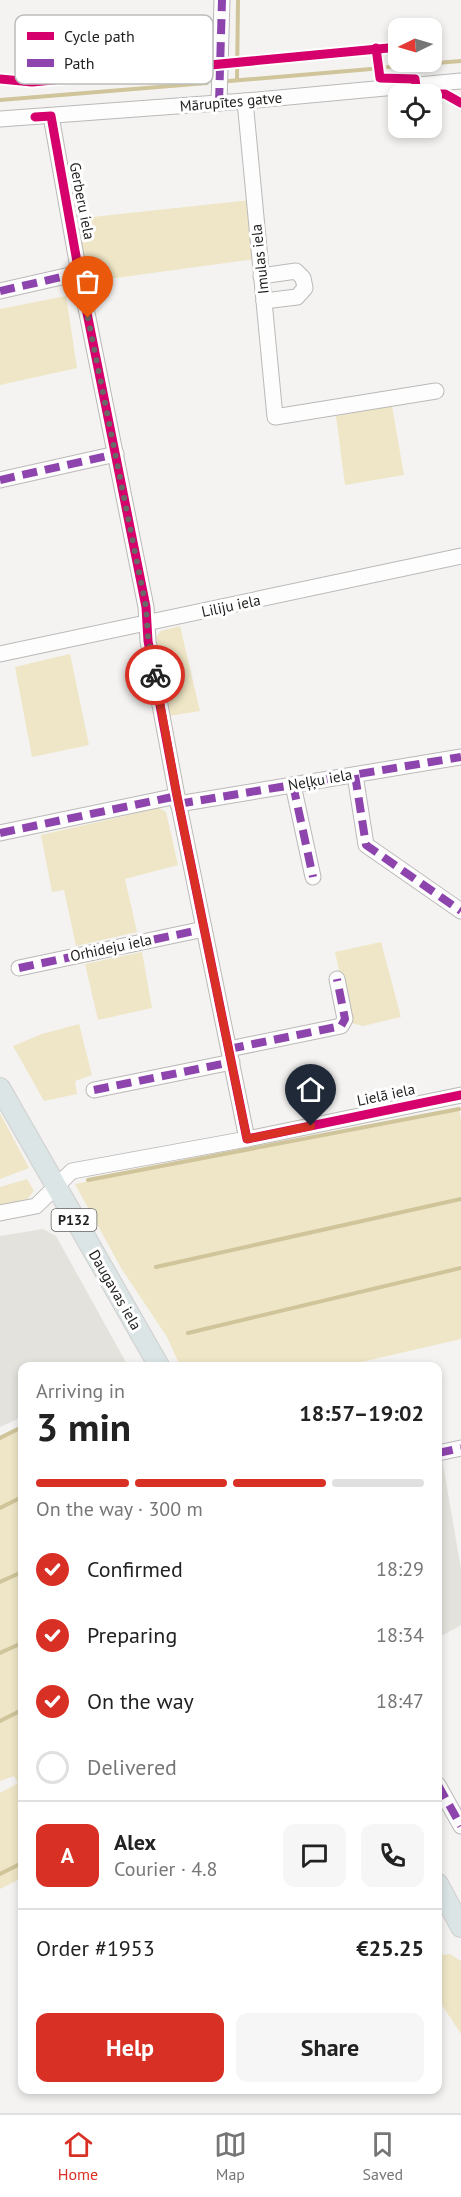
<!DOCTYPE html>
<meta charset="utf-8">
<style>
body{margin:0;font-family:"PT Sans",sans-serif;background:#f6f6f6;color:#222;height:100vh;display:flex;flex-direction:column;font-size:22px;white-space:nowrap}
*{box-sizing:border-box;margin:0}
p{font-size:20px;color:#767676}
.icon{flex:none;width:33px;height:33px;fill:none;stroke:currentColor;stroke-width:2;stroke-linecap:round;stroke-linejoin:round}
.map{position:relative;flex:1;overflow:hidden}
.side{position:absolute;left:18px;top:1362px;width:424px;height:732px;display:flex;flex-direction:column;background:#fff;border-radius:12px;box-shadow:0 3px 9px #0003}
.side>*{flex:none}
.needle{width:39px;rotate:265deg}
.controls{position:absolute;left:388px;top:18px;display:grid;gap:12px}
.controls a{display:grid;place-items:center;width:54px;height:54px;border-radius:12px;background:#fff;box-shadow:0 3px 9px #0003;font-size:30px}
.pin{position:absolute;display:grid;place-items:center;width:51px;height:51px;color:#fff;margin:-62px -26px;border-radius:50% 50% 50% 0;rotate:-45deg;box-shadow:0 0 6px #0007}
.pin .icon{rotate:45deg}
.courier{position:absolute;display:grid;place-items:center;width:60px;height:60px;margin:-30px;border:4px solid #d93025;border-radius:50%;background:#fff;color:#222;box-shadow:0 2px 8px #0007}
.headline em{font-style:normal;font-weight:600}
.headline div{display:flex;flex-direction:column-reverse}
.headline{display:flex;align-items:center;justify-content:space-between;height:102px;padding:0 18px}
h1{font-size:39px;font-weight:600;line-height:45px}
.bar{display:grid;grid-template-columns:repeat(4,1fr);gap:9px 6px;align-content:center;height:72px;padding:0 18px}
.bar i{height:8px;border-radius:4px;background:#e0e0e0}
.bar .on{background:#d93025}
.bar p{grid-column:span 4}
.line{display:flex;align-items:center;gap:15px;padding:0 18px;border-top:2px solid #e0e0e0}
.line div{flex:1}
.round{display:grid;place-items:center;flex:none;width:63px;height:63px;border-radius:12px;background:#f6f6f6}
ol{padding:0 18px;list-style:none}
li{display:flex;align-items:center;gap:18px;height:66px}
li p{margin-inline-start:auto}
li .icon{padding:6px;border-radius:50%;background:#d93025;color:#fff;stroke-width:4}
li:last-child{color:#767676}
li i{width:33px;height:33px;border:3px solid #e0e0e0;border-radius:50%}
.button{display:flex;gap:12px;margin-top:auto;padding:12px 18px}
.button a{flex:1;height:69px;border-radius:12px;background:#d93025;color:#fff;font-size:24px;font-weight:600;line-height:69px;text-align:center}
.button a+a{background:#f6f6f6;color:#222}
.tabs{display:flex;justify-content:space-around;align-items:center;height:84px;border-top:2px solid #e0e0e0;background:#fff;font-size:16px;color:#767676}
.tabs a{display:grid;justify-items:center;gap:3px}
.tabs .on{color:#d93025}
.map>svg:first-child{display:block}
.built{fill:#e4e2dc}
.green{fill:#eee6c6}
.lines{fill:none;stroke-linecap:round;stroke-linejoin:round}
.stream{stroke:#cfc49a;stroke-width:4}
.minor-casing{stroke:#bab9b7;stroke-width:17}
.major-casing{stroke:#cececd;stroke-width:22}
.minor{stroke:#fdfdfd;stroke-width:15}
.major{stroke:#dce5e6;stroke-width:20}
.quiet{stroke:#8e44ad;stroke-width:8;stroke-dasharray:15 8;stroke-linecap:butt}
.cycleway-casing{stroke:#fff;stroke-width:13}
.cycleway{stroke:#d6006c;stroke-width:9}
.done{stroke:#696967;stroke-width:6;stroke-dasharray:0 10.8}
.route{stroke:#d93025;stroke-width:8}
.labels{text-anchor:middle;stroke-width:6;stroke-linejoin:round;paint-order:stroke}
.shield{fill:#fff;stroke:#626260;stroke-width:1.5}
.shield-label{font-size:14px;font-weight:bold;fill:#1e1e1c}
.street-label{font-size:15px;fill:#1e1e1c;stroke:#fff}
.key{fill:#fff;stroke:#bcbcbb;stroke-width:1.5}
.key-label{font-size:16px;fill:#1e1e1c}
</style>
<div class="map">
<svg width="461" height="2113" viewBox="0 0 461 2113">
<rect width="100%" height="100%" fill="#f4f3f1"/>
<g class="built">
<polygon points="43,1229 56,1236 128,1366 22,1366 22,1417 0,1427 0,1236"/>
<polygon points="442,1458 461,1569 461,1625 438,1638 438,1459"/>
</g>
<g class="green">
<polygon points="250,200 255,259 86,282 74,219"/>
<polygon points="66,296 77,368 0,385 0,309"/>
<polygon points="392,406 404,475 345,485 336,416"/>
<polygon points="180,626 200,711 169,716 156,637 161,631"/>
<polygon points="70,654 89,745 32,757 15,667"/>
<polygon points="159,808 166,812 178,865 125,879 137,932 76,946 64,890 52,892 41,835"/>
<polygon points="381,942 401,1017 363,1026 351,1023 335,952"/>
<polygon points="142,952 152,1008 98,1020 85,964"/>
<polygon points="79,1024 92,1075 75,1081 77,1094 44,1101 13,1046 42,1034"/>
<polygon points="459,1109 461,1119 461,1339 344,1366 180,1366 167,1337 121,1268 75,1184"/>
<polygon points="0,1113 29,1168 0,1179"/>
<polygon points="27,1179 34,1191 27,1199 0,1206 0,1187"/>
<polygon points="22,1428 22,1878 0,1889 0,1793 18,1783 14,1776 0,1781 0,1439"/>
<polygon points="438,1944 443,1955 450,1954 461,1961 461,2034 438,1999"/>
</g>
<g class="lines">
<g class="stream">
<polyline points="388,67 461,61"/>
<polyline points="237,80 238,0"/>
<polyline points="229,81 371,69"/>
<polyline points="0,100 207,83"/>
<polyline points="88,1180 459,1109"/>
<polyline points="156,1267 461,1199"/>
<polyline points="188,1333 461,1268"/>
<polyline points="0,1438 22,1427"/>
<polyline points="0,1508 22,1497"/>
<polyline points="0,1582 22,1572"/>
<polyline points="0,1653 22,1643"/>
<polyline points="0,1721 22,1710"/>
<polyline points="0,1874 22,1863"/>
</g>
<g class="minor-casing">
<g id="minor">
<polyline points="245,101 275,417 436,391"/>
<polyline points="219,103 222,0"/>
<polyline points="51,116 79,273 146,607 148,641 177,796 247,1139"/>
<polyline points="0,119 245,101 461,81"/>
<polyline points="261,276 296,271 303,278 305,288 297,297 264,301"/>
<polyline points="0,291 79,273"/>
<polyline points="0,480 116,454"/>
<polyline points="0,654 461,556"/>
<polyline points="355,775 366,845 461,911"/>
<polyline points="293,785 313,877"/>
<polyline points="178,804 461,757"/>
<polyline points="0,833 177,796"/>
<polyline points="19,968 204,929"/>
<polyline points="229,1049 341,1026 345,1019 337,979"/>
<polyline points="94,1090 232,1062"/>
<polyline points="0,1213 36,1206 72,1171 247,1139 461,1095"/>
<polyline points="438,1453 461,1448"/>
<polyline points="438,1785 461,1826"/>
</g>
</g>
<g class="major-casing">
<g id="major">
<polyline points="0,1088 159,1366"/>
<polyline points="438,1884 461,1927"/>
</g>
</g>
<use href="#minor" class="minor"/>
<use href="#major" class="major"/>
<g class="quiet">
<polyline points="219,103 222,0"/>
<polyline points="0,291 79,273"/>
<polyline points="0,480 116,454"/>
<polyline points="355,775 366,845 461,911"/>
<polyline points="293,785 313,877"/>
<polyline points="178,804 461,757"/>
<polyline points="0,833 177,796"/>
<polyline points="19,968 204,929"/>
<polyline points="229,1049 341,1026 345,1019 337,979"/>
<polyline points="94,1090 232,1062"/>
<polyline points="438,1453 461,1448"/>
<polyline points="438,1785 461,1826"/>
</g>
<g class="cycleway-casing">
<g id="cycleway">
<polyline points="376,48 380,78 415,79 417,94 445,94 461,103"/>
<polyline points="0,79 32,82 399,47"/>
<polyline points="35,117 51,116 79,273 146,607 148,641 177,796 247,1139 461,1095"/>
</g>
</g>
<use href="#cycleway" class="cycleway"/>
</g>
<g class="lines">
<polyline class="done" points="88,318 146,607 148,637 155,675"/>
<polyline class="route" points="155,675 177,796 247,1139 311,1126"/>
</g>
<g class="labels">
<rect class="shield" x="51.5" y="1209" width="45" height="22" rx="4.5"/>
<g class="shield-label">
<text x="74" y="1225">P132</text>
</g>
<g class="street-label">
<text transform="translate(231 102) rotate(-5)" y="5">Mārupītes gatve</text>
<text transform="translate(82 201) rotate(79)" y="5">Gerberu iela</text>
<text transform="translate(260 259) rotate(-96)" y="5">Imulas iela</text>
<text transform="translate(231 606) rotate(-12)" y="5">Liliju iela</text>
<text transform="translate(320 780) rotate(-10)" y="5">Neļķu iela</text>
<text transform="translate(111 948) rotate(-12)" y="5">Orhideju iela</text>
<text transform="translate(386 1095) rotate(-12)" y="5">Lielā iela</text>
<text transform="translate(115 1290) rotate(60)" y="5">Daugavas iela</text>
</g>
</g>
<rect x="15" y="15" width="198" height="69" rx="9" class="key"/>
<rect x="27" y="32" width="27" height="8" fill="#d6006c"/>
<rect x="27" y="59" width="27" height="8" fill="#8e44ad"/>
<g class="key-label">
<text x="64" y="42">Cycle path</text>
<text x="64" y="69">Path</text>
</g>
</svg>
<div class="controls">
<a><svg class="needle" viewBox="-14 -14 28 28"><path d="M0-13l5 13h-10z" fill="#e53935"/><path d="M0 13l5-13h-10z" fill="#767676"/></svg></a>
<a><svg class="icon" aria-label="locate" viewBox="0 0 24 24"><circle cx="12" cy="12" r="6"/><path d="M12 2v4M12 18v4M2 12h4M18 12h4"/></svg></a>
</div>
<div class="pin" style="left:88px;top:318px;background:#ea580c"><svg class="icon" aria-label="bag" viewBox="0 0 24 24"><path d="M5 8h14l-1 12H6zM9 8a3 3 0 0 1 6 0"/></svg></div>
<div class="pin" style="left:311px;top:1126px;background:#1f2937"><svg class="icon" aria-label="home" viewBox="0 0 24 24"><path d="M3 11l9-7 9 7M6 9v11h12V9"/></svg></div>
<div class="courier" style="left:155px;top:675px"><svg class="icon" aria-label="bike" viewBox="0 0 24 24"><circle cx="6" cy="16" r="4"/><circle cx="18" cy="16" r="4"/><path d="M6 16l4-8h5l3 8M10 8l3 8H6M13 5h3"/></svg></div>
<section class="side">
<div class="headline"><div><h1>3 min</h1><p>Arriving in</p></div><em>18:57–19:02</em></div>
<div class="bar"><i class="on"></i><i class="on"></i><i class="on"></i><i></i><p>On the way · 300 m</p></div>
<ol>
<li><svg class="icon" aria-label="check" viewBox="0 0 24 24"><path d="M5 12l5 5 9-10"/></svg>Confirmed<p>18:29</p></li>
<li><svg class="icon" aria-label="check" viewBox="0 0 24 24"><path d="M5 12l5 5 9-10"/></svg>Preparing<p>18:34</p></li>
<li><svg class="icon" aria-label="check" viewBox="0 0 24 24"><path d="M5 12l5 5 9-10"/></svg>On the way<p>18:47</p></li>
<li><i></i>Delivered</li>
</ol>
<div class="line" style="height:108px"><b class="round" style="background:#d93025;color:#fff">A</b><div><b>Alex</b><p>Courier · 4.8</p></div><a class="round"><svg class="icon" aria-label="chat" viewBox="0 0 24 24"><path d="M4 5h16v11H9l-5 4z"/></svg></a><a class="round"><svg class="icon" aria-label="phone" viewBox="0 0 24 24"><path d="M5 4h4l2 5-3 2q2 4 5 5l2-3 5 2v4C11 20 4 13 5 4z"/></svg></a></div>
<div class="line" style="height:78px"><div>Order #1953</div><b>€25.25</b></div>
<div class="button"><a>Help</a><a>Share</a></div>
</section>
</div>
<nav class="tabs">
<a class="on"><svg class="icon" aria-label="home" viewBox="0 0 24 24"><path d="M3 11l9-7 9 7M6 9v11h12V9"/></svg>Home</a>
<a><svg class="icon" aria-label="map" viewBox="0 0 24 24"><path d="M3 6l6-2 6 2 6-2v14l-6 2-6-2-6 2zM9 4v14M15 6v14"/></svg>Map</a>
<a><svg class="icon" aria-label="saved" viewBox="0 0 24 24"><path d="M7 4h10v16l-5-4-5 4z"/></svg>Saved</a>
</nav>
